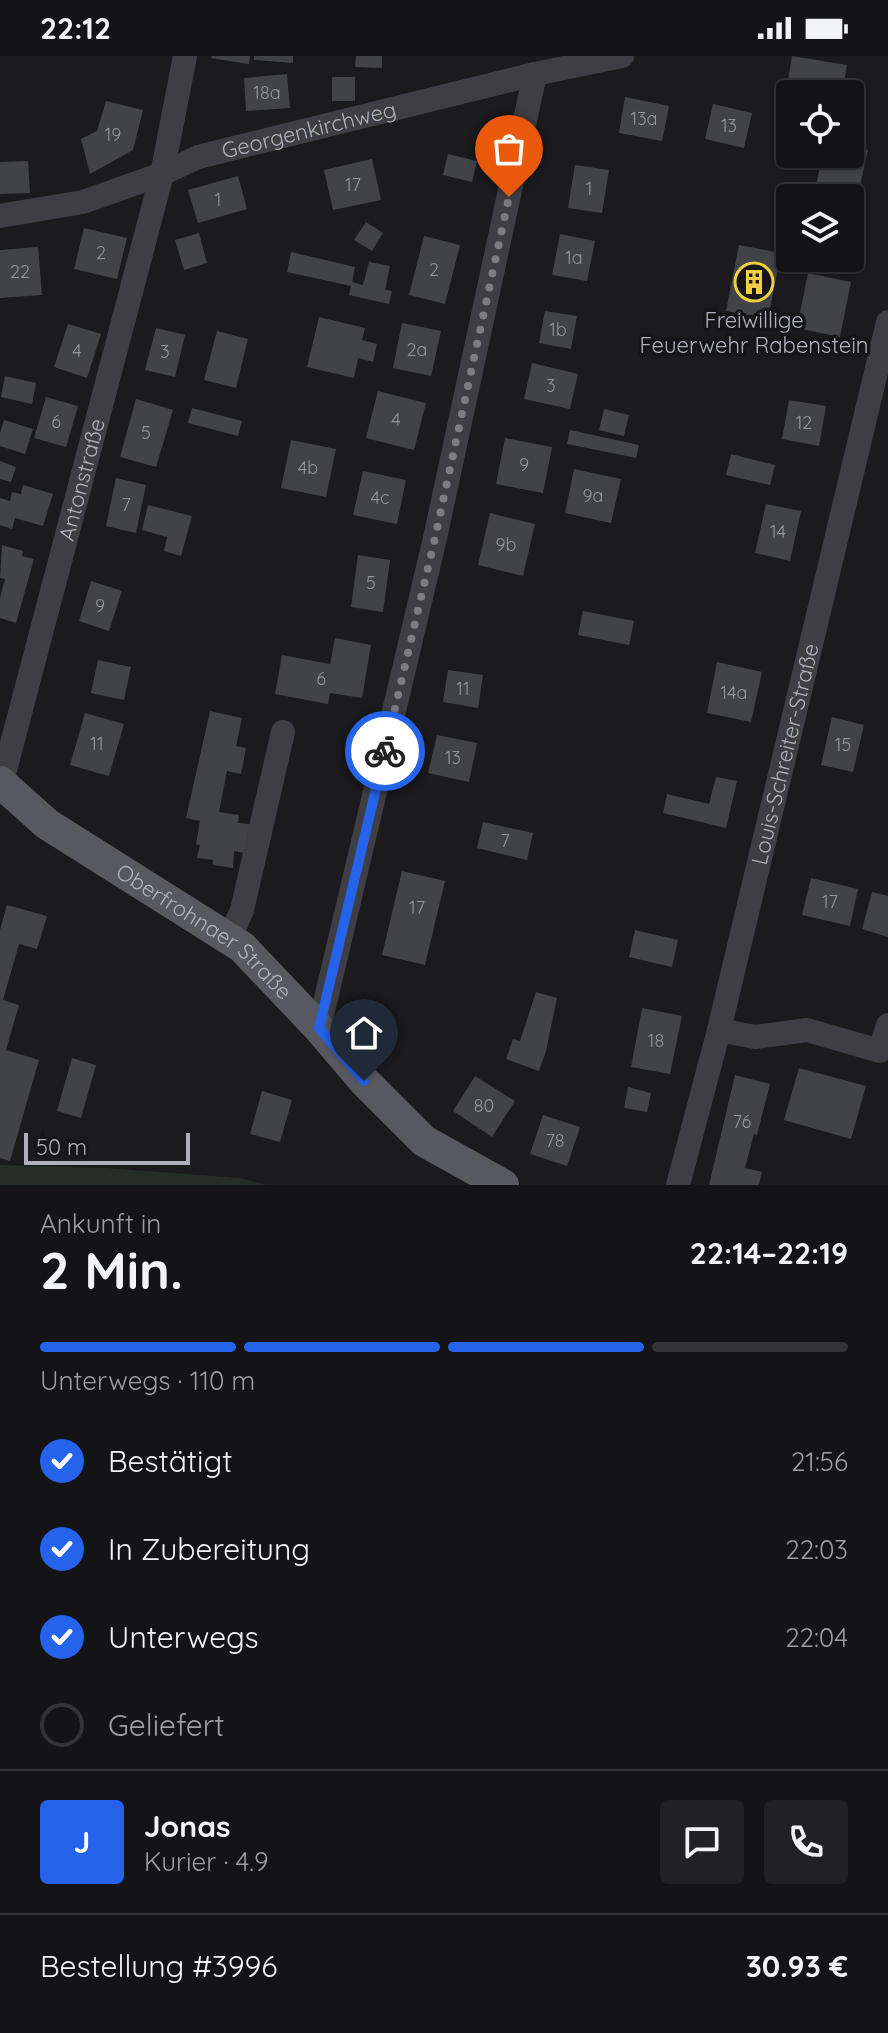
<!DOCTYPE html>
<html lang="de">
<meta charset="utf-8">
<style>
body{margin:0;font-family:Quicksand,sans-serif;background:#212123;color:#f1f3f6;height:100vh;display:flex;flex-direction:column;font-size:30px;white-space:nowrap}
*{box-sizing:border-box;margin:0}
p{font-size:26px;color:#9d9ea1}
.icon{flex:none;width:44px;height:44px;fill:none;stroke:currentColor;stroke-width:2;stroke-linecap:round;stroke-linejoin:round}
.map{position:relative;height:1129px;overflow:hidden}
.details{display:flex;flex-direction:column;background:#141416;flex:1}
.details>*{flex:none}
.controls{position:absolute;left:776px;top:24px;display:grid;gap:16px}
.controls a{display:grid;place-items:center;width:88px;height:88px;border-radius:8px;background:#141416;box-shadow:0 2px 6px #0004,0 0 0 2px #333335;font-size:40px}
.scale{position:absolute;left:24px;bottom:20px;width:166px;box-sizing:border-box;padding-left:8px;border:4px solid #aeb0bc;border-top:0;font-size:22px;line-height:28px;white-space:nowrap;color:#aeb0bc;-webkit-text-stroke:6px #161618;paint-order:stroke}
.pin{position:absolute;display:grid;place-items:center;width:68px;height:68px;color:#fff;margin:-82px -34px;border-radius:50% 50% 50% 0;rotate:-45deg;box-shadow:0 0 8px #0007}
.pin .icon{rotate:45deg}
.courier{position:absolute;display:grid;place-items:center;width:80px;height:80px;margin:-40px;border:6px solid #2563eb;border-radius:50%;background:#fff;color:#222;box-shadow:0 2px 10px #0007}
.overview em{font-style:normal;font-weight:700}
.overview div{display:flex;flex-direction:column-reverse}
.overview{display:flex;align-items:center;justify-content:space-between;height:136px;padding:0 40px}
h1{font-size:52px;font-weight:700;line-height:60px}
.bar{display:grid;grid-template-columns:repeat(4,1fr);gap:12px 8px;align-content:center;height:96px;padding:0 40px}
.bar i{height:10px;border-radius:6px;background:#333335}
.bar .on{background:#2563eb}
.bar p{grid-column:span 4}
.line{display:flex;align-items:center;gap:20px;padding:0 40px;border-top:2px solid #333335}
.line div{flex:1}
.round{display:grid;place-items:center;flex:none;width:84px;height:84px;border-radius:8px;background:#212123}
ol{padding:0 40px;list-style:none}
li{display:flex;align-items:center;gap:24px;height:88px}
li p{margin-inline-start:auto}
li .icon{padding:8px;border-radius:50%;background:#2563eb;color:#fff;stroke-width:4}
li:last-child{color:#9d9ea1}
li i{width:44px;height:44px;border:4px solid #333335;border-radius:50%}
.status{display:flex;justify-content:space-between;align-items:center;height:56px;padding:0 40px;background:#141416;direction:ltr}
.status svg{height:22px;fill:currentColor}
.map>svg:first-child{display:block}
.green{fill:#242d27}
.building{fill:#424347}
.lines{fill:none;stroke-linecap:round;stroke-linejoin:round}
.minor{stroke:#3e3e44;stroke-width:24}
.major{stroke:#585861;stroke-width:32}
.done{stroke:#7b7c84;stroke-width:8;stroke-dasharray:0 14.4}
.route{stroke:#2563eb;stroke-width:10}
.labels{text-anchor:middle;stroke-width:7;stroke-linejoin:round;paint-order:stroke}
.number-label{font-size:18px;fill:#93959f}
.street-label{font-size:22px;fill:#aeb0bc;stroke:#161618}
.poi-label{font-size:22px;fill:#aeb0bc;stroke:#161618}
</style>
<div class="status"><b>22:12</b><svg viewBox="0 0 49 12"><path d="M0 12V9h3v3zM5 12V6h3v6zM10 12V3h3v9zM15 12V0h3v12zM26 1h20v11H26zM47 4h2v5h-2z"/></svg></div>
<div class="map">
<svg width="888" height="1129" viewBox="0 0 888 1129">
<rect width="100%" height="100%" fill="#1b1b1d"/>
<polygon class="green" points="0,1109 107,1112 240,1122 266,1129 0,1129"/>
<g class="building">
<polygon points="212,0 250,0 249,8 211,2"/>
<polygon points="254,0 293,0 293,7 254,4"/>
<polygon points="356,0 382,0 382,12 355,11"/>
<polygon points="792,0 847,9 842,38 790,38 790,62 782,61"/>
<polygon points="287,18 290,52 246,55 244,22"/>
<rect x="332" y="21" width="23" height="24"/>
<polygon points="625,41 669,50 662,85 619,77"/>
<polygon points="106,45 143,54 133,94 90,118 81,83 97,75"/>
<polygon points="713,48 752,57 744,92 705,83"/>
<polygon points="850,90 868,94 858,138 816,129 823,98 850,98"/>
<polygon points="448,98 477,105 472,126 443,119"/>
<polygon points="372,103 381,144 333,154 324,114"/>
<polygon points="28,105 30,137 0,138 0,106"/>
<polygon points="575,109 609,114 602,157 568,152"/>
<polygon points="238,120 247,153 198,167 188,134"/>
<polygon points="366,166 383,177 372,195 354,184"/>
<polygon points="84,172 127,182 117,223 74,213"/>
<polygon points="199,177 207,207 184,214 175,184"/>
<polygon points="560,178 595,185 587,225 552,219"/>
<polygon points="424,180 460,189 445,248 409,239"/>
<polygon points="739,189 781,197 768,263 726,255"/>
<polygon points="38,191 42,239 0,242 0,194"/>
<polygon points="291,196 355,211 352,226 363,229 369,206 390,210 385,234 392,235 389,248 349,239 351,230 287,216"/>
<polygon points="808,217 851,226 840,281 797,272"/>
<polygon points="545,255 577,260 571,293 539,287"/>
<polygon points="319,261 365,272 362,284 377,288 373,306 358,302 354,322 307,311"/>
<polygon points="402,267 441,275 431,320 393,312"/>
<polygon points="68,268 101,278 87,322 54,311"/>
<polygon points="156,272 185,279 175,321 145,314"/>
<polygon points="217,275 248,283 236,332 204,324"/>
<polygon points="532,307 578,318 570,353 524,343"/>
<polygon points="5,320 36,327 32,348 1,341"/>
<polygon points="378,335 426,347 414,394 366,382"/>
<polygon points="46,341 78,350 66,391 34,382"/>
<polygon points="136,343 173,354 156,411 120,401"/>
<polygon points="789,344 826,350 819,390 782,383"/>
<polygon points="192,352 242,365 238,380 188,367"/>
<polygon points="604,353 629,359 624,380 599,374"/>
<polygon points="4,364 33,373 25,398 0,390 0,377"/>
<polygon points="570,374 639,389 636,402 567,388"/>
<polygon points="505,382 552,391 543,437 496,428"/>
<polygon points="291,384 336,393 326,441 281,432"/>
<polygon points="731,398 775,409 770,429 726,419"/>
<polygon points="0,405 16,411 11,426 0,423"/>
<polygon points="574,413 621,423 611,467 565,457"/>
<polygon points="363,415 406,424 397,468 353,459"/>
<polygon points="116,422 146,429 136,477 106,470"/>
<polygon points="23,429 53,438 43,470 15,462 12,473 0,469 0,442 10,445 12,436 21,438"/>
<polygon points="766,448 801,455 790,505 755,497"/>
<polygon points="148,449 192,460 181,500 164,495 167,481 142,474"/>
<polygon points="490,457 535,468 523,520 478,509"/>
<polygon points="2,489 23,495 22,500 34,503 16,567 0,562 0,542 5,523 0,522"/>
<polygon points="358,499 390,504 383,556 351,551"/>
<polygon points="91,525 122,535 109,575 79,565"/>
<polygon points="583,555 634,565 629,589 578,579"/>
<polygon points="335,582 371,589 362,642 330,637 328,648 275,638 282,599 330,608"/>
<polygon points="98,604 131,611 124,644 91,637"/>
<polygon points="717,606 762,616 751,666 707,657"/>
<polygon points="448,614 483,619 478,652 443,646"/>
<polygon points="210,655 242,662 236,690 246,692 241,718 227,715 219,756 239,759 238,767 250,768 245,797 234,795 233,812 213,809 213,804 197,802 200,789 196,788 200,765 186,762"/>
<polygon points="85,657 124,668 109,720 70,709"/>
<polygon points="832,661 864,669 853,716 821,709"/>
<polygon points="437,679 477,687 469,726 428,717"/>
<polygon points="716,721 737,725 726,772 663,757 667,738 709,748"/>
<polygon points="483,766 533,777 527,804 477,792"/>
<polygon points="402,815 445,825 425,909 382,899"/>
<polygon points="811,822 858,833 850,870 802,859"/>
<polygon points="872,836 888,840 888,881 862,873"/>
<polygon points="7,849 47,860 37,893 19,888 3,944 19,949 6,994 39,1004 10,1105 0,1102 0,874"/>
<polygon points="635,874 678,884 672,911 629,901"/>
<polygon points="536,936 557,942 546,995 539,1015 506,1003 513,983 520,985"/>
<polygon points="642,952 682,960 670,1018 631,1011"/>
<polygon points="72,1002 96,1009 81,1062 57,1055"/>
<polygon points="799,1012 866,1030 851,1083 784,1064"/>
<polygon points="735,1019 770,1028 757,1079 754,1078 745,1112 762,1116 759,1129 709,1129"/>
<polygon points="475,1020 515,1045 492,1081 453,1055"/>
<polygon points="628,1031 651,1037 647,1056 624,1052"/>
<polygon points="262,1035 292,1044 280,1086 250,1078"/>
<polygon points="543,1059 580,1071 567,1110 530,1098"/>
</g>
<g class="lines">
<g class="minor">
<path id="s1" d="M0,160L83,146L162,118L198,101L535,18L622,0"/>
<path id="s2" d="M0,733L162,118L185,0"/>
<polyline points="229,883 242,854 283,676"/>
<polyline points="319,972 435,482 535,18"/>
<polyline points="719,974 755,981 807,974 880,995 888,969"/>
<path id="s3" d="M678,1129L719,974L888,266"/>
</g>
<path class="major" id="s4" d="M0,726L47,768L242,891L319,972L364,1025L424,1085L503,1129"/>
</g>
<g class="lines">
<polyline class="done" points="385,695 435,482 509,141"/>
<polyline class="route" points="364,1025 319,972 385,695"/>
</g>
<defs>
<g id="building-ring" transform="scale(2)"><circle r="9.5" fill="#161618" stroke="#efcf41" stroke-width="1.5"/><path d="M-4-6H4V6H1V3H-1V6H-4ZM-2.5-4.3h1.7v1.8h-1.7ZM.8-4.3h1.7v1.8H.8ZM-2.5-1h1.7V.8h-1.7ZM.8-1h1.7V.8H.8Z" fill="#efcf41"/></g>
</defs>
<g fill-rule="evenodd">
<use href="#building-ring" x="754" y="226"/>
</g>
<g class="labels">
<g class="number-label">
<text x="267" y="43">18a</text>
<text x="644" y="69">13a</text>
<text x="729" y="76">13</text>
<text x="113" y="85">19</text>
<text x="353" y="135">17</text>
<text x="589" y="139">1</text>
<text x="218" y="150">1</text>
<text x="101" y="203">2</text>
<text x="574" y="208">1a</text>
<text x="434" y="220">2</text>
<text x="20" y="222">22</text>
<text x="558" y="280">1b</text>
<text x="417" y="300">2a</text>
<text x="77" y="301">4</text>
<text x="165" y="302">3</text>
<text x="551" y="336">3</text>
<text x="396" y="370">4</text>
<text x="56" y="372">6</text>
<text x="804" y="373">12</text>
<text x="146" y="383">5</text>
<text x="524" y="415">9</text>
<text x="308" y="418">4b</text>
<text x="593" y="446">9a</text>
<text x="380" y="448">4c</text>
<text x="126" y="455">7</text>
<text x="778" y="482">14</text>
<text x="506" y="495">9b</text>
<text x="371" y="533">5</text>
<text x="100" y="556">9</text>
<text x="321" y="629">6</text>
<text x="463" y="639">11</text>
<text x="734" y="643">14a</text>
<text x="97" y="694">11</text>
<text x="843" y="695">15</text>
<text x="453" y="708">13</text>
<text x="505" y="791">7</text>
<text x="830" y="852">17</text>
<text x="417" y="858">17</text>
<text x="656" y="991">18</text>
<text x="484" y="1056">80</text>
<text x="742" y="1072">76</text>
<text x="555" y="1091">78</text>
</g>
<g class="street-label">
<text dy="8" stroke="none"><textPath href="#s1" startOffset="322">Georgenkirchweg</textPath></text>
<text dy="8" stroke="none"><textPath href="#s2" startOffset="320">Antonstraße</textPath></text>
<text dy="8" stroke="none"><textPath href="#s3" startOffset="444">Louis-Schreiter-Straße</textPath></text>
<text dy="8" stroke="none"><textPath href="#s4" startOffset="254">Oberfrohnaer Straße</textPath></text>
</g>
<g class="poi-label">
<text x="754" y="272">Freiwillige<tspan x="754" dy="25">Feuerwehr Rabenstein</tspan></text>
</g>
</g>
</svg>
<div class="controls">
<a><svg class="icon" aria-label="locate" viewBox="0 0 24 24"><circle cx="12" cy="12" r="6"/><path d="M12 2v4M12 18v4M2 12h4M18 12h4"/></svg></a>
<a><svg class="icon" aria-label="layers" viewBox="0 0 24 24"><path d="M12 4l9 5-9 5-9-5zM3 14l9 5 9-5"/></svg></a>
</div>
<div class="scale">50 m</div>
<div class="pin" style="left:509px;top:141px;background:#ea580c"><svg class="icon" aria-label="bag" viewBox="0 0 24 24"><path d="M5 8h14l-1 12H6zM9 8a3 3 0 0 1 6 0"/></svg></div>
<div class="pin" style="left:364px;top:1025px;background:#1f2937"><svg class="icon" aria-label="home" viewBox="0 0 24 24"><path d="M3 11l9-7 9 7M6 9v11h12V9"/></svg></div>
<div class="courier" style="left:385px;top:695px"><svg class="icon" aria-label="bike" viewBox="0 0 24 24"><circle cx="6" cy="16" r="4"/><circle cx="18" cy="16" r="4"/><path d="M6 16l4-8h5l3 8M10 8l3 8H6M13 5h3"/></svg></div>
</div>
<section class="details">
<div class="overview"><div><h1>2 Min.</h1><p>Ankunft in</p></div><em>22:14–22:19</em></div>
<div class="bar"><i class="on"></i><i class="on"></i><i class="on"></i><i></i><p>Unterwegs · 110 m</p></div>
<ol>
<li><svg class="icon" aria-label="check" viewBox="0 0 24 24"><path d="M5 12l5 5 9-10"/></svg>Bestätigt<p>21:56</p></li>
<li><svg class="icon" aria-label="check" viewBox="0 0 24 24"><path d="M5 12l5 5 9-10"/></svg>In Zubereitung<p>22:03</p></li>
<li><svg class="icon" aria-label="check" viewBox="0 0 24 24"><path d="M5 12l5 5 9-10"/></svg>Unterwegs<p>22:04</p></li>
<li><i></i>Geliefert</li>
</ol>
<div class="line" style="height:144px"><b class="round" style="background:#2563eb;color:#fff">J</b><div><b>Jonas</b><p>Kurier · 4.9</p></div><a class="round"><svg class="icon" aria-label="chat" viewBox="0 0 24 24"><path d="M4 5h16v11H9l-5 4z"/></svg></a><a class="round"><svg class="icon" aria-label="phone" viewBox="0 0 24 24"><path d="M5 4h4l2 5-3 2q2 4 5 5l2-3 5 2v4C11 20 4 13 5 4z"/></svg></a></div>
<div class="line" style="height:104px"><div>Bestellung #3996</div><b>30.93 €</b></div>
</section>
